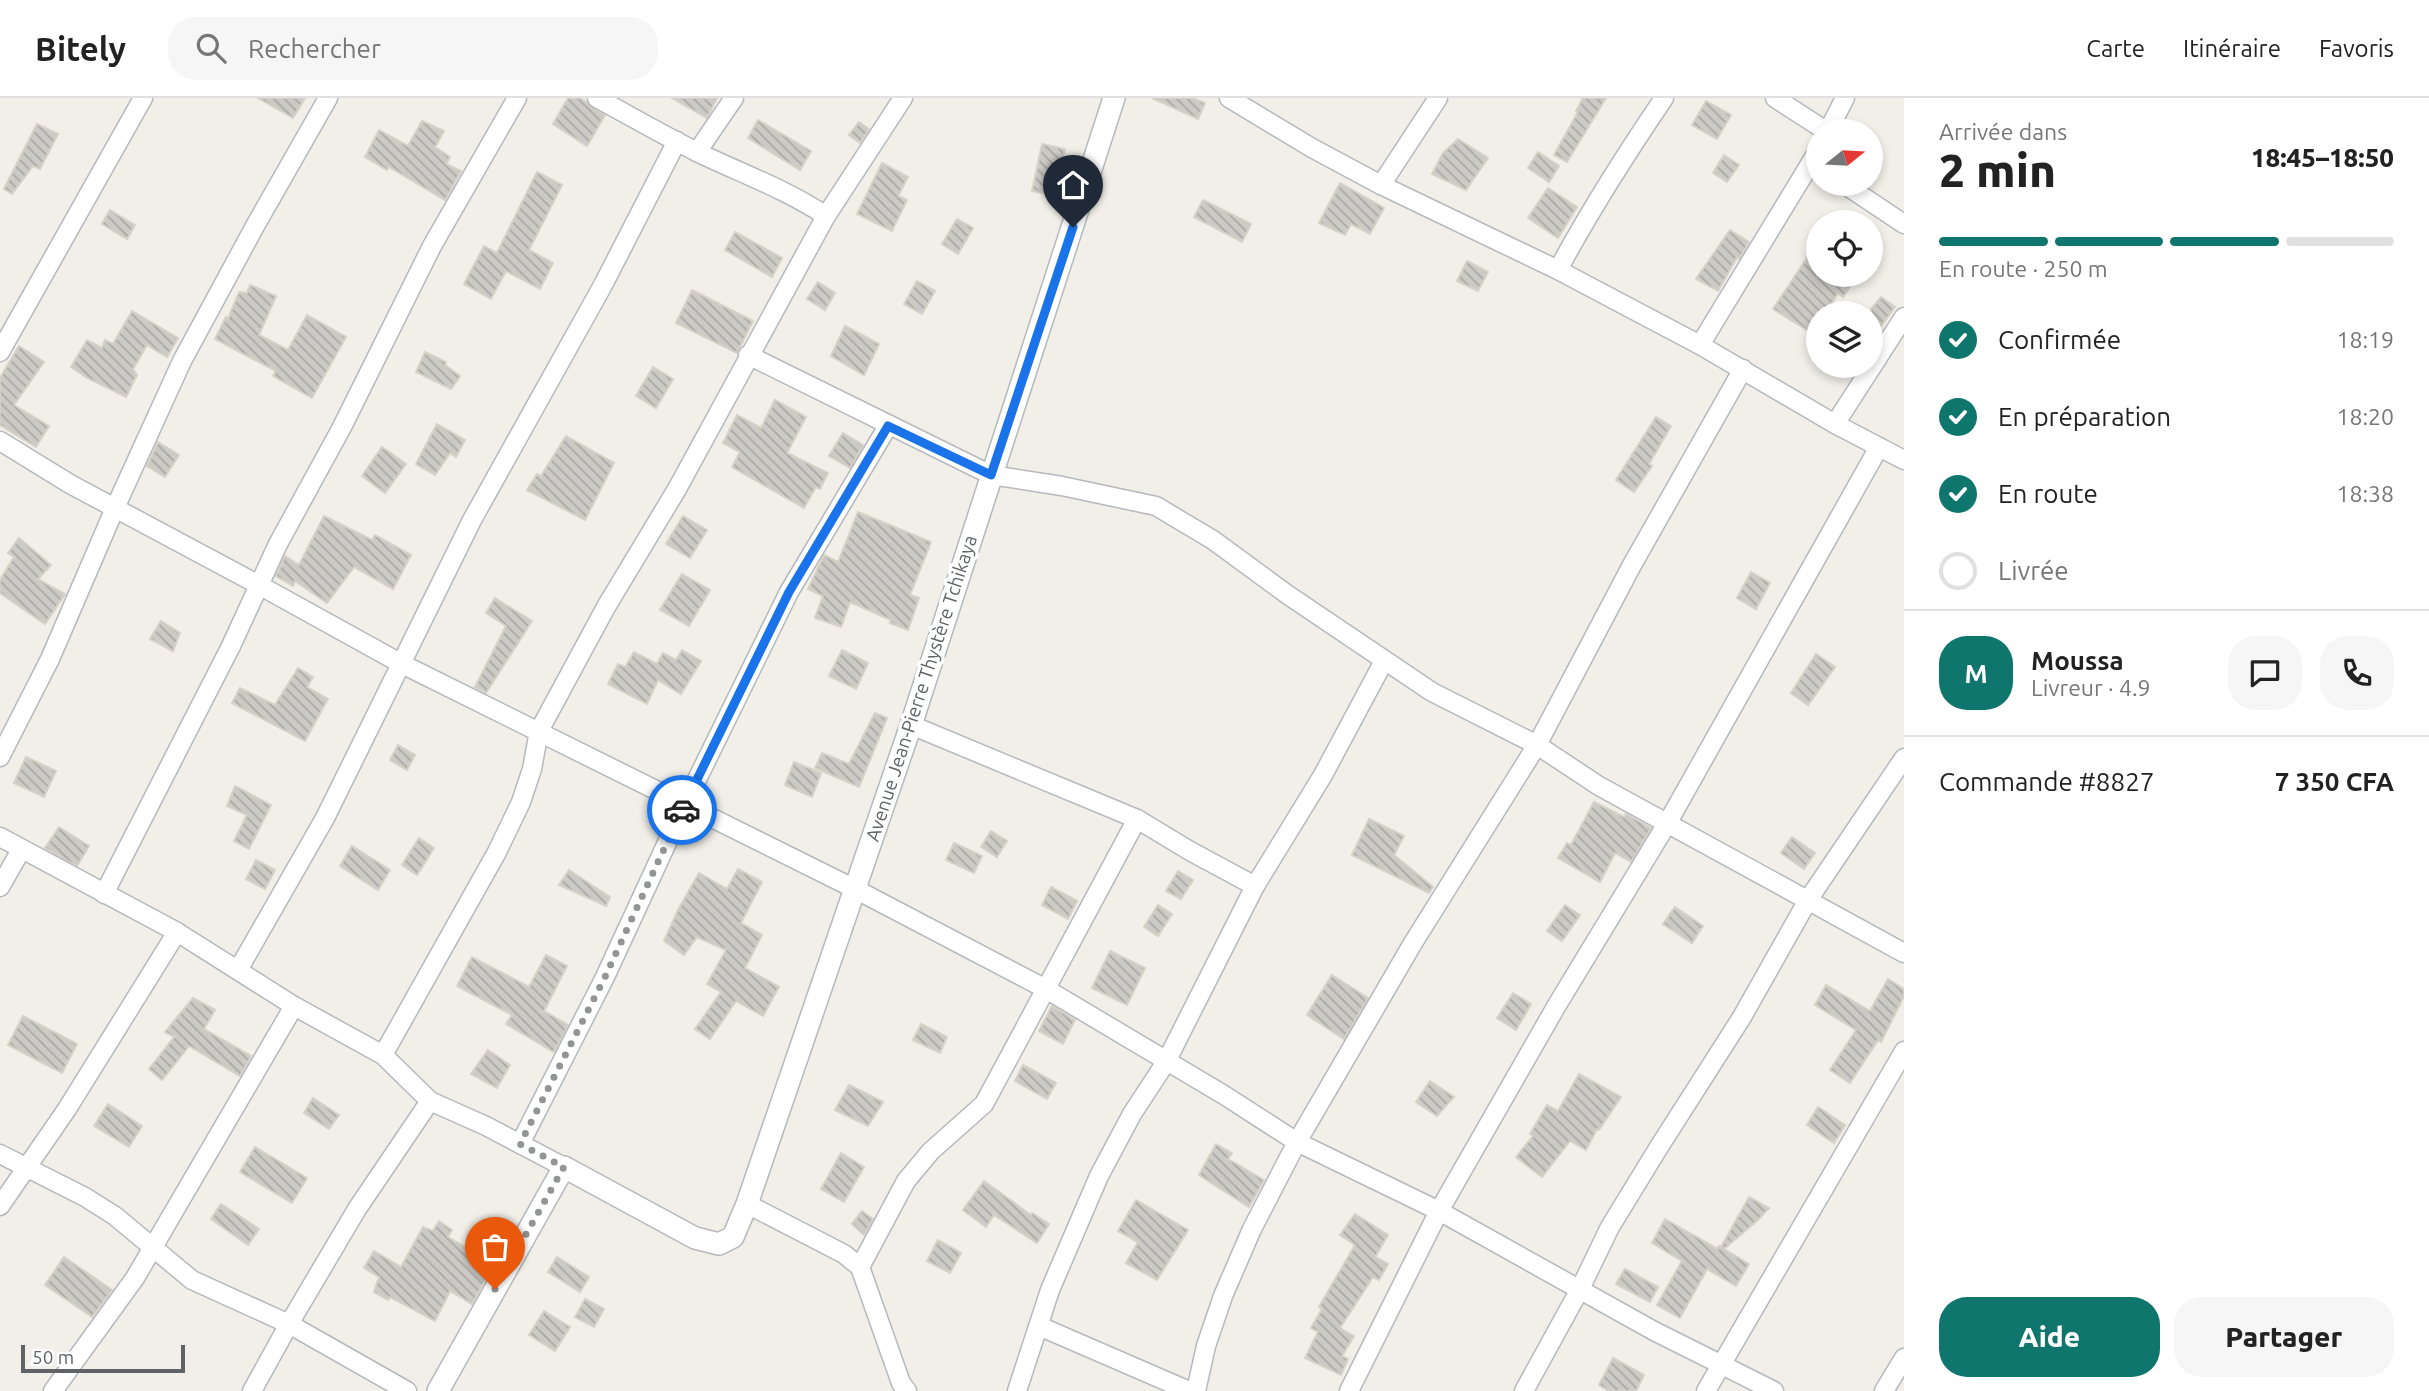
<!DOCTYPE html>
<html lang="fr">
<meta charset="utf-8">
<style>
body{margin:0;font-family:Ubuntu,sans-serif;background:#f6f6f6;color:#222;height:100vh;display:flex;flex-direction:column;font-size:26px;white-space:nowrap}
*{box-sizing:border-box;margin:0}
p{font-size:23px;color:#767676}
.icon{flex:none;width:38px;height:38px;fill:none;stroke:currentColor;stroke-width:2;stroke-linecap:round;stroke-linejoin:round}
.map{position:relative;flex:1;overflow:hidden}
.details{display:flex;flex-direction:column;background:#fff;width:525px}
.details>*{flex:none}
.needle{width:46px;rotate:72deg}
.buttons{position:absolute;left:1806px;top:21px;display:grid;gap:14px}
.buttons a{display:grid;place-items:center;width:77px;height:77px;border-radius:50%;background:#fff;box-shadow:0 4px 10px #0003;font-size:35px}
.scale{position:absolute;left:21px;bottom:18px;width:164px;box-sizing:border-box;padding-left:7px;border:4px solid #5f6368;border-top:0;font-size:19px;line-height:24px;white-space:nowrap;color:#5f6368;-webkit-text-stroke:5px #fff;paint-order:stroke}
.pin{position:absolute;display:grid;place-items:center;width:60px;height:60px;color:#fff;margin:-72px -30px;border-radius:50% 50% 50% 0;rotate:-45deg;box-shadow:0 0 7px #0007}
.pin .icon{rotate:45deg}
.courier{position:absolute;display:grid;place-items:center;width:70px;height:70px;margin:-35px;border:5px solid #1a73e8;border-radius:50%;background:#fff;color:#222;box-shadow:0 2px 9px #0007}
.head em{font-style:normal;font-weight:800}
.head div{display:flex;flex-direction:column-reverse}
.head{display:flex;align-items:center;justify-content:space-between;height:119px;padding:0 35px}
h1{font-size:46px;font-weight:800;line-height:52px}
.bar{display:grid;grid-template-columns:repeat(4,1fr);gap:10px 7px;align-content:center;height:84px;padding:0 35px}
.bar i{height:9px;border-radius:5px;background:#e0e0e0}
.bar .on{background:#0f766e}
.bar p{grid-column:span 4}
.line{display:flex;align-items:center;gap:18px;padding:0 35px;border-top:2px solid #e0e0e0}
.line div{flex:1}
.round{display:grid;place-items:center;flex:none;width:74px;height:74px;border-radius:28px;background:#f6f6f6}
ol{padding:0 35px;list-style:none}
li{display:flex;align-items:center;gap:21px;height:77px}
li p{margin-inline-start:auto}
li .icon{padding:7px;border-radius:50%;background:#0f766e;color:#fff;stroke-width:4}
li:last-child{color:#767676}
li i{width:38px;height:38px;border:4px solid #e0e0e0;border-radius:50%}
.button{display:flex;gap:14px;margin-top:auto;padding:14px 35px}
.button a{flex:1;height:80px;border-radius:28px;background:#0f766e;color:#fff;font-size:28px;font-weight:800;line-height:80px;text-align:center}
.button a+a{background:#f6f6f6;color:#222}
header{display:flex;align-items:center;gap:42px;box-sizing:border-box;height:98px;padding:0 35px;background:#fff;border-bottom:2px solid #e0e0e0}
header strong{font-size:33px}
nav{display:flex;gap:38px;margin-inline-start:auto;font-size:24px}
.search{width:490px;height:63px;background:#f6f6f6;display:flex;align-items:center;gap:18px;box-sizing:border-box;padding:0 24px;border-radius:28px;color:#767676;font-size:26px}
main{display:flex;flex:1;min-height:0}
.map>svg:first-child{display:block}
.building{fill:url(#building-back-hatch);stroke:#d6d1c6;stroke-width:2}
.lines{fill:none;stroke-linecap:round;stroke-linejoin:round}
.minor-casing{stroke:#b5b8bc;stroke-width:21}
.tertiary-casing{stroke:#b5b8bc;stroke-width:24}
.minor{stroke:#fff;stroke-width:18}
.tertiary{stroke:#fff;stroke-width:21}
.done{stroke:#929495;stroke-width:7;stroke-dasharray:0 12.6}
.route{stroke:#1a73e8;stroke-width:9}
.labels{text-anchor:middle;stroke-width:7;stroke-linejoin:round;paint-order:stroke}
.street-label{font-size:19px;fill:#5f6368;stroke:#fff}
</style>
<header>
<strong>Bitely</strong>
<div class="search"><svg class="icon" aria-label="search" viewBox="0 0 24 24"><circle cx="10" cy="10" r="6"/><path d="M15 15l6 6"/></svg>Rechercher</div>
<nav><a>Carte</a><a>Itinéraire</a><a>Favoris</a></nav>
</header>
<main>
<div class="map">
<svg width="1904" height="1293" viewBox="0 0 1904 1293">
<defs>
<pattern id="building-back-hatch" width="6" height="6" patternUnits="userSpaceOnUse" patternTransform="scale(1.75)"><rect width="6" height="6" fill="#cccac5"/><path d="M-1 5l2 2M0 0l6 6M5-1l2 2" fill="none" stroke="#a9a8a4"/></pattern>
</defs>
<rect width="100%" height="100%" fill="#f1efe8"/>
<g class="building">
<polygon points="258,0 305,0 293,20"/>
<polygon points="568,0 580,0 605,17 587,48 553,26"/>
<polygon points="672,0 717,0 707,20"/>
<polygon points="1152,0 1192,0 1205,5 1198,21"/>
<polygon points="1583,0 1606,0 1567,64 1554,57 1578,14 1576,13"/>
<polygon points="1706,3 1731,17 1717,41 1692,27"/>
<polygon points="758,22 811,53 800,72 748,40"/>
<polygon points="422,23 444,33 435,49 450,59 446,66 461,73 445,102 389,69 387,72 365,59 379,32 408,48"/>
<polygon points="859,24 869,31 860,45 849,37"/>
<polygon points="37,26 58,36 40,71 33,68 12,96 4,91"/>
<polygon points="1458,41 1488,60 1466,92 1432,76 1443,55"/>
<polygon points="1042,46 1065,51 1055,98 1032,93"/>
<polygon points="1538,54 1559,68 1549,84 1528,70"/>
<polygon points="1724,57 1739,67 1727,84 1713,75"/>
<polygon points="882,65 908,79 898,98 907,102 892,133 857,116"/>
<polygon points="537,74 562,87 529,152 553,165 540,191 506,173 491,201 464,186 484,148 497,155"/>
<polygon points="1340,85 1384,110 1370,136 1351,126 1345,137 1319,125"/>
<polygon points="1548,90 1577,109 1558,140 1528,120"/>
<polygon points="1203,102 1251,126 1242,144 1194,119"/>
<polygon points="110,112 135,127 127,141 102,126"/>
<polygon points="957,121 973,130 958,156 942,146"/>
<polygon points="1730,132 1749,144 1739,161 1737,159 1718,193 1696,181"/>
<polygon points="735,134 782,160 772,179 725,152"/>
<polygon points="1818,143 1818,177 1858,177 1843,199 1838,195 1826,215 1818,215 1818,239 1773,211"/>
<polygon points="1467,163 1488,174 1478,193 1457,183"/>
<polygon points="917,183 935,193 922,216 904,206"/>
<polygon points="818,184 835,195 825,212 807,201"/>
<polygon points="250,187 276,198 259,237 288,252 307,217 346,239 312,300 273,278 276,273 215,241 226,219 228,221 239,194 247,195"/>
<polygon points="692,192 753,223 737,255 676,225"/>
<polygon points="1881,199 1895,209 1871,242 1871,211"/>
<polygon points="132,213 178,240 167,259 147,247 133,271 137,277 126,299 87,280 71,269 87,242 102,250 105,242 113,246"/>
<polygon points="845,228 879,246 864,277 831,258"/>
<polygon points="19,248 44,264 14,307 49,328 36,349 0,327 0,280"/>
<polygon points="425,254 446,264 445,267 460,278 451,291 416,274"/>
<polygon points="653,269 673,281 656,310 636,298"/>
<polygon points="775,302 806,319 787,355 828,375 820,391 816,389 804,410 732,369 740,354 723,345 737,317 761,330"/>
<polygon points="1656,319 1671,328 1649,366 1652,368 1634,394 1616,382"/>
<polygon points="437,326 465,342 456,359 450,355 435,377 416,366"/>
<polygon points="843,335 863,347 850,370 829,358"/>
<polygon points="566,338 614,365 585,422 527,392 537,376 541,378"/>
<polygon points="158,344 179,357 165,379 147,368"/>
<polygon points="382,349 406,366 385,395 362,378"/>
<polygon points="858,414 931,444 910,497 919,500 908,532 890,525 891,522 850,504 841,529 815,520 823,498 808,491 824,457 838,464"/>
<polygon points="324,418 372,442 375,437 411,457 393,491 354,469 327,505 295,483 293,488 276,478 285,458 299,467"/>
<polygon points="683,418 707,432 690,460 666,446"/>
<polygon points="19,440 51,467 38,481 65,496 45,526 0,495 0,482 14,459 8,455"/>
<polygon points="1751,474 1770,485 1756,511 1737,500"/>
<polygon points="682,476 710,492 689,528 660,512"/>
<polygon points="495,500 532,523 486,595 475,589 506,528 486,515"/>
<polygon points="161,523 180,535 173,553 150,541"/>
<polygon points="682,552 701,563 681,596 658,582 647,606 608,586 618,566 625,569 634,554 657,566 663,555 676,562"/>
<polygon points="842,552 868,565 856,591 829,578"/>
<polygon points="1816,556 1835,569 1808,607 1791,595"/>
<polygon points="298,570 313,579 307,589 328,601 305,643 232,605 240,590 275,607"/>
<polygon points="875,615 887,620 859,689 815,670 822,655 849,666"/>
<polygon points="398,647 415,657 407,672 390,662"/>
<polygon points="26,659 56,673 44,699 14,685"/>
<polygon points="794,664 821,675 812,699 785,687"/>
<polygon points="235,688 271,707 249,751 234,743 247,717 227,708"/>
<polygon points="1594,704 1624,719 1626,716 1651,730 1631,764 1615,755 1600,784 1558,760 1567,745 1571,747"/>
<polygon points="1369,721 1404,738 1394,757 1433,789 1429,795 1352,757"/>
<polygon points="59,729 89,748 77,768 45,750"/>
<polygon points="991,733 1007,743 997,759 981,749"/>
<polygon points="1792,739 1815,755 1804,771 1781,755"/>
<polygon points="419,740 434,750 417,777 402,767"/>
<polygon points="954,745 982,758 974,775 946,762"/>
<polygon points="352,748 390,772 378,792 340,768"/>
<polygon points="256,762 275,772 265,791 246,781"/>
<polygon points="738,771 762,784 741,825 762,837 745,870 779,889 763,918 736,903 710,941 695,931 721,894 707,886 726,852 697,839 684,857 664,843 678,812 699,775 727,791"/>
<polygon points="569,772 610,799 606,808 559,787"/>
<polygon points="1178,773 1193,782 1181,801 1166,793"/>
<polygon points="1051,789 1077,803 1068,821 1042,807"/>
<polygon points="1158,807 1172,816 1158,838 1144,829"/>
<polygon points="1565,807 1580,817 1562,843 1547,833"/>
<polygon points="1675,809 1703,828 1692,845 1663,826"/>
<polygon points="1110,853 1145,870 1127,907 1092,890"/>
<polygon points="546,857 567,868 544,913 568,927 554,954 506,926 512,917 457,888 472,859 529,889"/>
<polygon points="1332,877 1368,900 1344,941 1307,917"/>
<polygon points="1888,881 1904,891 1904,898 1881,944 1878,942 1850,985 1830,972 1856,932 1815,907 1826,887 1870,913"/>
<polygon points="1513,895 1531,906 1516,932 1497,920"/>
<polygon points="193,900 215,912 204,931 251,958 240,978 189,948 162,982 149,971 174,939 165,934"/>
<polygon points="1052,908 1075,922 1063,946 1039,933"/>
<polygon points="23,918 77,946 62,975 8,947"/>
<polygon points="921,926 947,939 940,955 913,942"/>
<polygon points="488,952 510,967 497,990 471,976"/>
<polygon points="1023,967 1056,985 1047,1001 1015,983"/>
<polygon points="1579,976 1621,999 1599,1032 1597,1031 1586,1052 1570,1043 1542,1079 1516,1059 1533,1038 1530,1036 1547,1007 1558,1013"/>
<polygon points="1430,983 1454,999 1437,1018 1416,1004"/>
<polygon points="849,987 883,1004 868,1028 835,1012"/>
<polygon points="313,1000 339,1017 329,1031 304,1015"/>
<polygon points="108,1006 142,1028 129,1049 94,1028"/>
<polygon points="1818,1009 1845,1027 1834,1045 1807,1027"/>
<polygon points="1216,1046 1232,1055 1228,1061 1264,1082 1249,1109 1199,1077"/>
<polygon points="255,1049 307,1080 292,1105 240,1074"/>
<polygon points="841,1055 864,1069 844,1104 821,1091"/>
<polygon points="984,1083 1031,1117 1032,1115 1049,1126 1037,1145 994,1117 986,1129 963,1112"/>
<polygon points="1749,1099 1769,1110 1759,1121 1724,1151 1749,1166 1736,1188 1707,1171 1680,1220 1657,1207 1682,1163 1652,1145 1665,1121 1718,1151 1719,1148 1721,1149"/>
<polygon points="1136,1102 1188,1132 1157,1182 1126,1165 1138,1144 1118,1133"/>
<polygon points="221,1106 259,1131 248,1147 211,1121"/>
<polygon points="862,1113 873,1121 864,1137 852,1126"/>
<polygon points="1355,1116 1388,1137 1375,1159 1388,1166 1379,1182 1373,1179 1340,1230 1354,1238 1342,1258 1348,1261 1341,1277 1305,1260 1318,1234 1311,1230 1322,1211 1319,1209 1355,1147 1340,1137"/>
<polygon points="439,1123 452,1132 448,1139 494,1166 472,1206 450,1193 435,1223 390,1199 388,1202 374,1194 379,1179 364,1170 374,1153 401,1169 423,1129 433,1133"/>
<polygon points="938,1142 961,1155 950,1175 927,1163"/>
<polygon points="64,1159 112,1192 92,1219 45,1187"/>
<polygon points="557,1159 589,1179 580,1194 548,1174"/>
<polygon points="1625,1171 1658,1189 1650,1204 1616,1186"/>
<polygon points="585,1201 604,1211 594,1229 575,1219"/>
<polygon points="544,1213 570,1229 555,1253 529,1237"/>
<polygon points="1613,1260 1644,1277 1636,1293 1609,1293 1599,1287"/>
</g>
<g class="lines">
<g class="minor-casing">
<g id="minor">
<path d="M597,0C630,18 663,37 697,54C740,75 786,91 826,118"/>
<polyline points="1229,0 1312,50 1381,87 1558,172 1700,247 1835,326 1904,362"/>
<polyline points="1775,0 1826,33"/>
<polyline points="1828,33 1845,0"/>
<polyline points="697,54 734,0"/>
<polyline points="1844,86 1904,126"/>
<polyline points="1381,87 1438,0"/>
<path d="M1558,172C1590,112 1626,56 1664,0"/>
<polyline points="1700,247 1818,53"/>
<polyline points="0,254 143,0"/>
<polyline points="748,257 991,377 1062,388 1156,408 1213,442 1288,497 1432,594 1537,647 1599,688 1904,855"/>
<polyline points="1835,326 1904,219"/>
<polyline points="0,343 70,386 259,487 400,565 855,791 1046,891 1224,997 1297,1044 1439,1113 1654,1233 1774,1293"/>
<polyline points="911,627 1137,721 1190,753 1255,788"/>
<polyline points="0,659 50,561 115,410 182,263 255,128 328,0"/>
<polyline points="0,739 177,834 294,908 383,957 430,1003 486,1028 564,1069"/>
<polyline points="0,789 21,752"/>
<polyline points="104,796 231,548 278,446 342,329 432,148 517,0"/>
<polyline points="238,872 325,720 472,422 603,187 677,43"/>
<polyline points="383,957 497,754 521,704 532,671 539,633 606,509 677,391 826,118 903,0"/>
<polyline points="520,1046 605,879 684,708 789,494 888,328"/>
<polyline points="0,1056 85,1099 115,1118 192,1182 289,1226 407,1293"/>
<polyline points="747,1106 844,1156 860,1169 901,1285 907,1293"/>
<polyline points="0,1108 67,1011 177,834"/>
<polyline points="860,1169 906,1083 931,1053 984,1006 1137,721"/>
<polyline points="1039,1228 1189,1293"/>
<polyline points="53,1293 135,1180 294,908"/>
<polyline points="252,1293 289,1226 357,1111 430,1003"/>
<polyline points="1017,1293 1050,1192 1099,1078 1132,1016 1166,964 1255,788 1323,677 1384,563"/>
<polyline points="1196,1293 1206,1248 1223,1198 1252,1131 1297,1044 1413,845 1537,647 1632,467 1743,271"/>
<polyline points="1349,1293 1439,1113 1557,907 1668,724 1879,349"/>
<polyline points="1524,1293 1580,1191 1610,1129 1659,1049 1742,919 1808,802 1904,660"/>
<polyline points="1706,1293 1904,953"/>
<polyline points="1884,1293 1904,1260"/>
</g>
</g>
<g class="tertiary-casing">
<polyline id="tertiary" points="438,1293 564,1069 695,1140 719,1146 733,1139 747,1106 911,627 1114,0"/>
</g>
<use href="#minor" class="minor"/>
<use href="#tertiary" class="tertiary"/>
</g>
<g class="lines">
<polyline class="done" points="495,1191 564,1069 520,1046 605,879 682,712"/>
<polyline class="route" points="682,712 789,494 888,328 991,377 1073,129"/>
</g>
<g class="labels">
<g class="street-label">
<text transform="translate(921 590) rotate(-72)" y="7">Avenue Jean-Pierre Thystère Tchikaya</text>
</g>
</g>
</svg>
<div class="buttons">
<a><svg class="needle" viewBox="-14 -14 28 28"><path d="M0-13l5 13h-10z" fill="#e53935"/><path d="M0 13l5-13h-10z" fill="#767676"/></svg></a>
<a><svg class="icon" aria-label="locate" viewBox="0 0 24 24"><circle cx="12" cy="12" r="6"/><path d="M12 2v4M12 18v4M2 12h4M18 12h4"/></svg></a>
<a><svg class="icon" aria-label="layers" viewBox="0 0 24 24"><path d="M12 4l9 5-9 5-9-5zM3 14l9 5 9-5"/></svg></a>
</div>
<div class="scale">50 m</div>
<div class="pin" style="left:495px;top:1191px;background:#ea580c"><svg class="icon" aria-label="bag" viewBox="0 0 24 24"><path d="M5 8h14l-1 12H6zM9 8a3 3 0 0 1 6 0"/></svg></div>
<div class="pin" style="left:1073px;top:129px;background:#1f2937"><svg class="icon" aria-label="home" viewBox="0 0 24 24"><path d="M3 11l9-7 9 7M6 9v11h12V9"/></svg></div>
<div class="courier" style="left:682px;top:712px"><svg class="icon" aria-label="car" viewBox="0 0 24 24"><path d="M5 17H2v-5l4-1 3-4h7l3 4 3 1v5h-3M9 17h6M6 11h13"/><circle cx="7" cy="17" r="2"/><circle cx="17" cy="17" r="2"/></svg></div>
</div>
<section class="details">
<div class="head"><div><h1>2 min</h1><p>Arrivée dans</p></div><em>18:45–18:50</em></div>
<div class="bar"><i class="on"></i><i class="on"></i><i class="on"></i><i></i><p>En route · 250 m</p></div>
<ol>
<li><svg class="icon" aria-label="check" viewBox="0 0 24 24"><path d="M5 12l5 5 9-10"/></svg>Confirmée<p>18:19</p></li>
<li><svg class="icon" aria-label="check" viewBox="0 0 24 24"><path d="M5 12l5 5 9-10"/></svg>En préparation<p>18:20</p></li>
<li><svg class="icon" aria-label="check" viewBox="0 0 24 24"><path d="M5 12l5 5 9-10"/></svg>En route<p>18:38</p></li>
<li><i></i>Livrée</li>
</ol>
<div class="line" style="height:126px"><b class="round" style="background:#0f766e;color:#fff">M</b><div><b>Moussa</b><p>Livreur · 4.9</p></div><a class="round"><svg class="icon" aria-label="chat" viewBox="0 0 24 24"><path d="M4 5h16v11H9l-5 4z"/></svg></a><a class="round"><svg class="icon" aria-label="phone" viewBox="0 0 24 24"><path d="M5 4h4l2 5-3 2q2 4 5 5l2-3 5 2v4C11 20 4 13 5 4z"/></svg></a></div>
<div class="line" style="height:91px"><div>Commande #8827</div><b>7 350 CFA</b></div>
<div class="button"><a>Aide</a><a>Partager</a></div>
</section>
</main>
